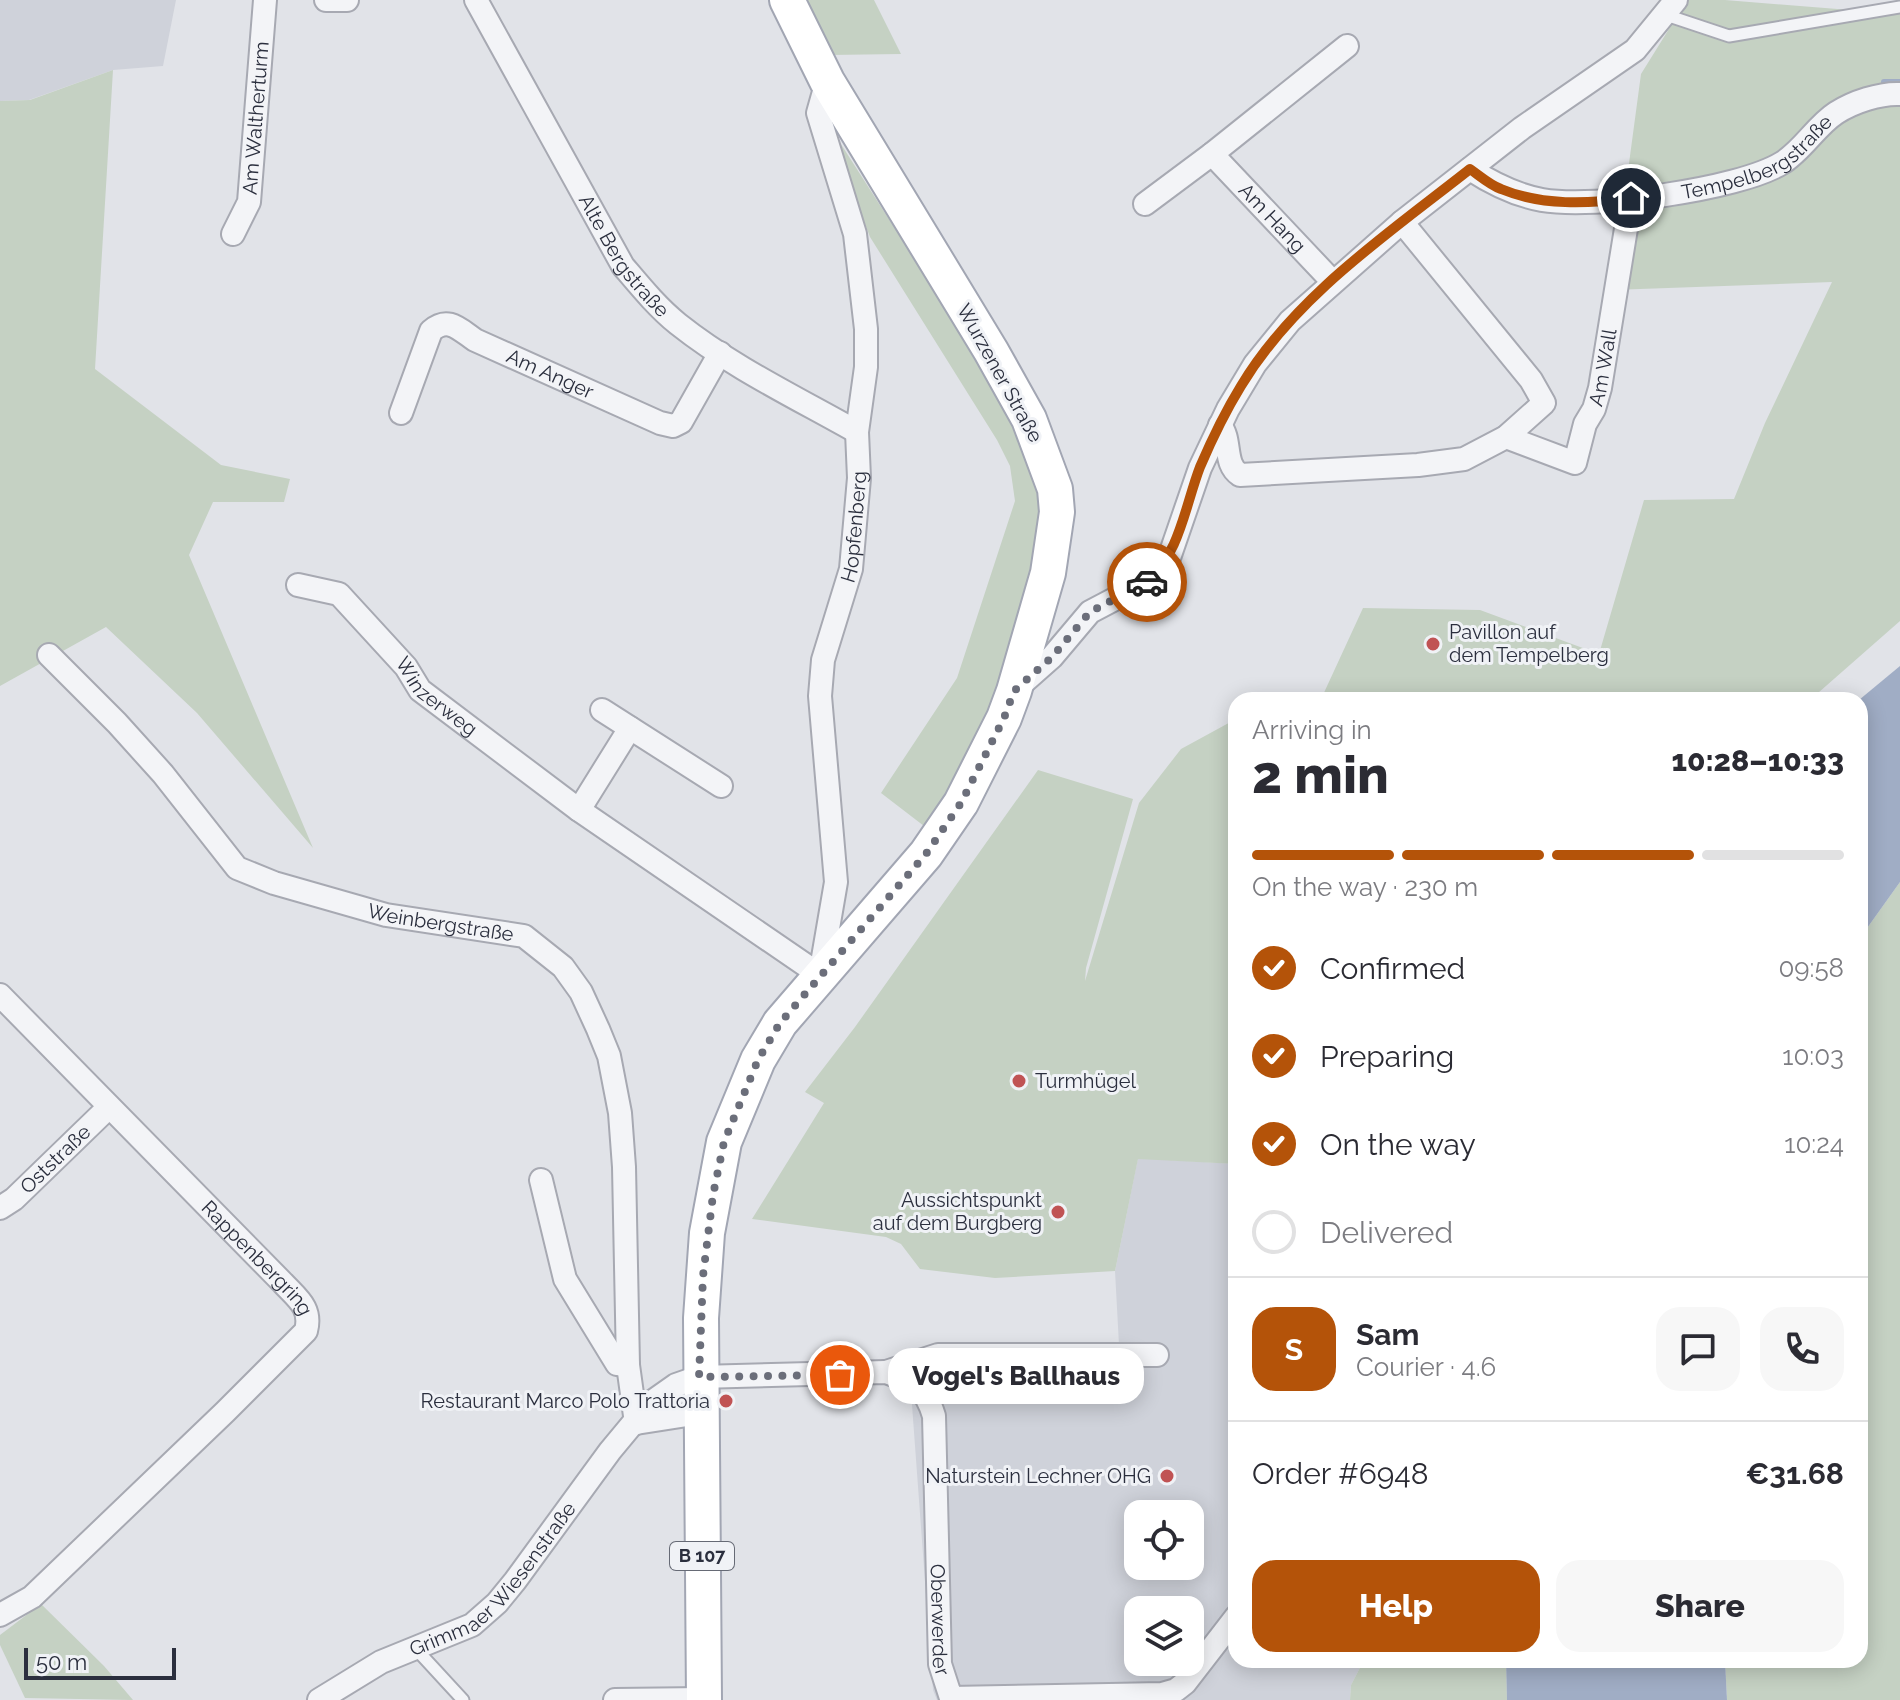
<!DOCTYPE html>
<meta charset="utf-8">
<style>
body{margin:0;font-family:Raleway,sans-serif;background:#f7f7f7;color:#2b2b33;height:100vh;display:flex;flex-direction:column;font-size:30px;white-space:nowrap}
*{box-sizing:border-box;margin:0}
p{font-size:26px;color:#7c7c81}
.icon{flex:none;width:44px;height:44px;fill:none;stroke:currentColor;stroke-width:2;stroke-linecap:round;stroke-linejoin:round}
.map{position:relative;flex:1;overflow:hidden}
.panel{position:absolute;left:1228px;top:692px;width:640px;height:976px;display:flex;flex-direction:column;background:#fff;border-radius:24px;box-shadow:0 4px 20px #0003}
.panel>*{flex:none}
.tools{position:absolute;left:1124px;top:1500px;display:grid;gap:16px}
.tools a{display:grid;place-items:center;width:80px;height:80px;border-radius:16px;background:#fff;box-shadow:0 4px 20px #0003;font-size:40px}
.scale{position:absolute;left:24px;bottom:20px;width:152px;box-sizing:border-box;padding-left:8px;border:4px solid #2b2f3e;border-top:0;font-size:22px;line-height:28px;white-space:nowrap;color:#2b2f3e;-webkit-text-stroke:6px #f0f2f6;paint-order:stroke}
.pin{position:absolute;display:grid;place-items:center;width:68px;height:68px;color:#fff;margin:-34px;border:4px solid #fff;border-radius:50%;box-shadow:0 2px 8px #0007}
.courier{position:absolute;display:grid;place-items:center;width:80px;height:80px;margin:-40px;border:6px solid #b45309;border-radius:50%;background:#fff;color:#222;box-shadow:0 2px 10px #0007}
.bubble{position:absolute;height:56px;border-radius:24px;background:#fff;box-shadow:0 4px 20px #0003;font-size:26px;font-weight:800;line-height:56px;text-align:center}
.summary em{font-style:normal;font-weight:800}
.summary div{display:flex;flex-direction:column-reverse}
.summary{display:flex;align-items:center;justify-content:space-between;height:136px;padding:0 24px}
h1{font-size:52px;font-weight:800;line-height:60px}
.bar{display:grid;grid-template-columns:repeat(4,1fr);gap:12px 8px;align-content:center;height:96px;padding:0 24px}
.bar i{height:10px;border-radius:6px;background:#e1e1e2}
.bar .selected{background:#b45309}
.bar p{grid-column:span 4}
.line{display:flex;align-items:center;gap:20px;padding:0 24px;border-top:2px solid #e1e1e2}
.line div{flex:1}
.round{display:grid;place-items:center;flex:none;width:84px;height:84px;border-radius:24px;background:#f7f7f7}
ol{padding:0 24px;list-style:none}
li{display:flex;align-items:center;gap:24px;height:88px}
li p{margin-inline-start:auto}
li .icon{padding:8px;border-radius:50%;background:#b45309;color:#fff;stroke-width:4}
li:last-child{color:#7c7c81}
li i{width:44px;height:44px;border:4px solid #e1e1e2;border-radius:50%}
.primary-button{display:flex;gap:16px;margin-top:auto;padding:16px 24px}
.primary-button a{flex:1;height:92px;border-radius:24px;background:#b45309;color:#fff;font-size:32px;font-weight:800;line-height:92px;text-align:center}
.primary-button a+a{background:#f7f7f7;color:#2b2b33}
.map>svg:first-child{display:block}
.built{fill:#cfd2da;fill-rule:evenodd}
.green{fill:#c5d1c3}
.water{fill:#a0adc5}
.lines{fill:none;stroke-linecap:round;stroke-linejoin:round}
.stream{stroke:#a0adc5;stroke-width:6}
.service-casing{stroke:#a7a9b2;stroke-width:15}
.minor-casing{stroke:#a7a9b2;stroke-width:26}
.primary-casing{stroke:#a2a6b3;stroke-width:38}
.service{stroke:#f3f4f7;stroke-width:11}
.minor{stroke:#f3f4f7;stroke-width:22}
.primary{stroke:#fff;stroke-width:34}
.done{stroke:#6b6e7a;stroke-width:8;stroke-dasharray:0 14.4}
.route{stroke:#b45309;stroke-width:10}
.poi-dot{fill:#c05354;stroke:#f0f2f6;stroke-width:3}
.labels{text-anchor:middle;stroke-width:6;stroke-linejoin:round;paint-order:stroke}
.shield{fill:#f0f2f6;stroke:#666a75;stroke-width:2}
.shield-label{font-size:18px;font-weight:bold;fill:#2b2f3e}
.street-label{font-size:20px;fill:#2b2f3e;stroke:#f0f2f6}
.poi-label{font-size:20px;fill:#2b2f3e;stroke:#f0f2f6;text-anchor:end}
</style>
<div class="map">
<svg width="1900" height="1700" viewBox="0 0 1900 1700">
<rect width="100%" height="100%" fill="#e1e3e8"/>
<g class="built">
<polygon points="0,0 176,0 163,66 113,70 29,100 0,101"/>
<path d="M1138,1158L1236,1164V1660H1364L1351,1685L1350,1700H937L933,1690L912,1405L914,1348L1119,1345L1115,1271ZM1138,1514H1190V1566H1138ZM1138,1610H1190V1662H1138Z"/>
</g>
<g class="green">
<polygon points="800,0 874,0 901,54 829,55"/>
<polygon points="1687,0 1725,0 1900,14 1900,621 1810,700 1307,700 1322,697 1363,608 1480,610 1599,654 1644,500 1734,499 1765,423 1832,282 1612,290 1641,74"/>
<polygon points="113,70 95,369 221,465 290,479 284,502 213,502 189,555 313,848 197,713 106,627 0,686 0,101 30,100"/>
<polygon points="837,138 1020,424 1036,461 1044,528 1003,684 949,796 924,826 881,793 957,678 1015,501 1010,466 997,440 870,237 840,159"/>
<polygon points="1236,719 1236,1164 1138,1159 1115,1271 995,1278 920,1269 901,1244 886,1237 752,1219 824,1103 805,1092 855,1027 1038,770 1133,799 1086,968 1085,981 1139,803 1181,749"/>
<polygon points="1900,882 1900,1700 1727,1700 1725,1660 1860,1660 1860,938"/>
<polygon points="41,1604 104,1666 133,1700 25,1698 0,1645 0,1635"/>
<polygon points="1364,1660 1506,1660 1507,1700 1350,1700 1351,1685"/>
</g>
<g class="water">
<polygon points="1900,666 1900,882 1860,938 1859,700"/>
<polygon points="1506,1660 1725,1660 1727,1700 1507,1700"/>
</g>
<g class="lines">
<polyline class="stream" points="1884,82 1900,82"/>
<g class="service-casing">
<g id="service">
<polyline points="1666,15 1729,36 1900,7"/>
<polyline points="416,1649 463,1700"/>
</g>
</g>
<g class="minor-casing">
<g id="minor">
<polyline points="326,0 347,0"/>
<path id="s1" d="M476,0L623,266C640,286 657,307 678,324C732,367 797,398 857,432"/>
<path id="s2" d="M1212,154L1332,281"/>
<path id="s3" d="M1470,169C1493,184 1515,195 1542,200C1594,209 1738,190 1782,163C1803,150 1816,126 1836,113C1853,102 1880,93 1900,94"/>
<polyline points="1145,204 1212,154 1347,46"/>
<path id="s4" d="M233,234L249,202L265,0"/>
<path id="s5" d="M401,413L431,331C448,316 459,329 475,340L660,423L673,426L681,422L720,353"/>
<path d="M1220,425C1232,440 1223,464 1240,475L1418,465L1464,459L1506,437L1544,403L1531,380L1402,222"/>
<path id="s6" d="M1506,437L1575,463L1585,424L1594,409L1600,388L1631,198"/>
<path id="s7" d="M298,585L339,594L406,667L420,690L579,810L820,975L836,882L820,696L823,660L851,569L859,478L857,432L866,367V329L855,234L818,113L827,81"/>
<path id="s8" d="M49,655L117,723L163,774L237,868L274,883L386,915L524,936L563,967L581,992L598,1029L609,1056L620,1113L624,1167L628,1365L636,1423"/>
<polyline points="1017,688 1052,657 1090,612 1147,582 1159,572 1169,558 1200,468 1228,409 1255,364 1290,321 1402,222 1522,128 1635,50 1676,0"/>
<polyline points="602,710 721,786"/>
<polyline points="579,810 630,728"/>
<path id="s9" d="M0,995L283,1283C298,1299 312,1308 306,1331L225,1412L32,1597L0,1615"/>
<polyline points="541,1180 565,1279 617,1364 628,1365"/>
<path id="s10" d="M0,1208L14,1199L109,1107"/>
<polyline points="886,1372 938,1355 1157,1355"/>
<polyline points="636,1423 700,1413"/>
<path id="s11" d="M319,1700L381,1662L472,1625L497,1603L515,1581L610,1451L649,1404L676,1385L699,1377L886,1372C914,1382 925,1386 934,1416L940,1664L951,1698L1162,1694L1176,1690L1185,1683L1236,1617"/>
<polyline points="615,1700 704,1699"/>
</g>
</g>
<g class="primary-casing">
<polyline id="primary" points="704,1700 701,1318 707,1233 724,1142 758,1060 780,1023 926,854 961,803 1004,718 1014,691 1048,573 1057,512 1055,489 1029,419 991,351 827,81 787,0"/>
</g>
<use href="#service" class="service"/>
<use href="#minor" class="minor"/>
<use href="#primary" class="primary"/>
</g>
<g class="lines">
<polyline class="done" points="840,1375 699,1377 703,1276 713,1195 724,1142 758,1060 780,1023 926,854 961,803 1004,718 1014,691 1052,657 1090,612 1147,582"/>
<path class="route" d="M1147,582C1180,553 1185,506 1200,467C1212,439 1225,412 1241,386C1295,296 1389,233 1470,169C1480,176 1490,185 1501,189C1542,206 1588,204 1631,198"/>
</g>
<g class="poi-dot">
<circle cx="1433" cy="644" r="8"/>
<circle cx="1019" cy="1081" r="8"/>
<circle cx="1058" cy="1212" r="8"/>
<circle cx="726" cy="1401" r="8"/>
<circle cx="1167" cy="1476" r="8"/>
</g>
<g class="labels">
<rect class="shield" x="670" y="1542" width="64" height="28" rx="6"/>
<g class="shield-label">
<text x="702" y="1562">B 107</text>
</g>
<g class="street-label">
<text dy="7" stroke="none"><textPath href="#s4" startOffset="120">Am Waltherturm</textPath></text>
<text dy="7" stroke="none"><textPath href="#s3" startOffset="304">Tempelbergstraße</textPath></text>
<text dy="7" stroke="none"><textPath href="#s2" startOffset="88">Am Hang</textPath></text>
<text dy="7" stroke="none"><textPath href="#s1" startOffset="296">Alte Bergstraße</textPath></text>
<text dy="7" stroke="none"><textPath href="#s6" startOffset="174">Am Wall</textPath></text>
<text transform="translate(1000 373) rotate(61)" y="7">Wurzener Straße</text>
<text dy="7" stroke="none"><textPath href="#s5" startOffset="220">Am Anger</textPath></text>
<text dy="7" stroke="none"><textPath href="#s7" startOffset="1114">Hopfenberg</textPath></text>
<text dy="7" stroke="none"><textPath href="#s7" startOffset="184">Winzerweg</textPath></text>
<text dy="7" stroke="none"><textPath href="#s8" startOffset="496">Weinbergstraße</textPath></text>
<text dy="7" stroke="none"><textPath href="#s10" startOffset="74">Oststraße</textPath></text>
<text dy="7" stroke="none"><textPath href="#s9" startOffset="368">Rappenbergring</textPath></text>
<text dy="7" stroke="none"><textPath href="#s11" startOffset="216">Grimmaer Wiesenstraße</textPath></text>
<text dy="7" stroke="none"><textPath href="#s11" startOffset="972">Oberwerder</textPath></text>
</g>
<g class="poi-label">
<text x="1449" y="639" text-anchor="start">Pavillon auf<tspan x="1449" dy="23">dem Tempelberg</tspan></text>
<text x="1035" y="1088" text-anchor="start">Turmhügel</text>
<text x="1042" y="1207">Aussichtspunkt<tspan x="1042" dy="23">auf dem Burgberg</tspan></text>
<text x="710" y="1408">Restaurant Marco Polo Trattoria</text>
<text x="1151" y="1483">Naturstein Lechner OHG</text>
</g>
</g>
</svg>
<div class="tools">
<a><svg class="icon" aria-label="locate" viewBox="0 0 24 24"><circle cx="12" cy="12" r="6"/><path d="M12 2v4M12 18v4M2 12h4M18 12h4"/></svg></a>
<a><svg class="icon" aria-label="layers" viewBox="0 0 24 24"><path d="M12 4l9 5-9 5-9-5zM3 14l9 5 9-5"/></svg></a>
</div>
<div class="scale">50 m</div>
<div class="pin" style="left:840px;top:1375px;background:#ea580c"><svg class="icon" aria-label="bag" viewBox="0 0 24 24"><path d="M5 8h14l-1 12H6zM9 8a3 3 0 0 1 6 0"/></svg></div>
<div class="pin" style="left:1631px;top:198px;background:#1f2937"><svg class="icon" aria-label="home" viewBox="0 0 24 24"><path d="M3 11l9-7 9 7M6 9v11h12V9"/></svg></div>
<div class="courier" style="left:1147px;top:582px"><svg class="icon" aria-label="car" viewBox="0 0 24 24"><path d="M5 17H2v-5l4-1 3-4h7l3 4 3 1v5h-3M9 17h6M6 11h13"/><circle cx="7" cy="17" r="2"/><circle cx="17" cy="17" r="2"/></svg></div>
<div class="bubble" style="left:888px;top:1348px;width:256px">Vogel's Ballhaus</div>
<section class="panel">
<div class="summary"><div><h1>2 min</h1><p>Arriving in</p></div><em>10:28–10:33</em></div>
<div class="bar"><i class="selected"></i><i class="selected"></i><i class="selected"></i><i></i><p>On the way · 230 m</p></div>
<ol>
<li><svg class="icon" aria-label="check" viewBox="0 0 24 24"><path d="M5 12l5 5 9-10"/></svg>Confirmed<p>09:58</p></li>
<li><svg class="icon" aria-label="check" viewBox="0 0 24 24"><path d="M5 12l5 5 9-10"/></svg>Preparing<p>10:03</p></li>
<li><svg class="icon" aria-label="check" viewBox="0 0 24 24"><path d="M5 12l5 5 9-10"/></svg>On the way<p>10:24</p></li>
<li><i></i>Delivered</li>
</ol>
<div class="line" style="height:144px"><b class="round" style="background:#b45309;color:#fff">S</b><div><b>Sam</b><p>Courier · 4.6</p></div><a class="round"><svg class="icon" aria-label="chat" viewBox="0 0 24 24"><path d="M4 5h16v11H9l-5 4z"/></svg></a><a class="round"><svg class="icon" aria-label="phone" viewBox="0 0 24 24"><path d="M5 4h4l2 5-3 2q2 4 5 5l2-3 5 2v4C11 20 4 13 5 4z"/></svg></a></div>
<div class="line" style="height:104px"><div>Order #6948</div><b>€31.68</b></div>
<div class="primary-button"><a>Help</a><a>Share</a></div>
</section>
</div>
